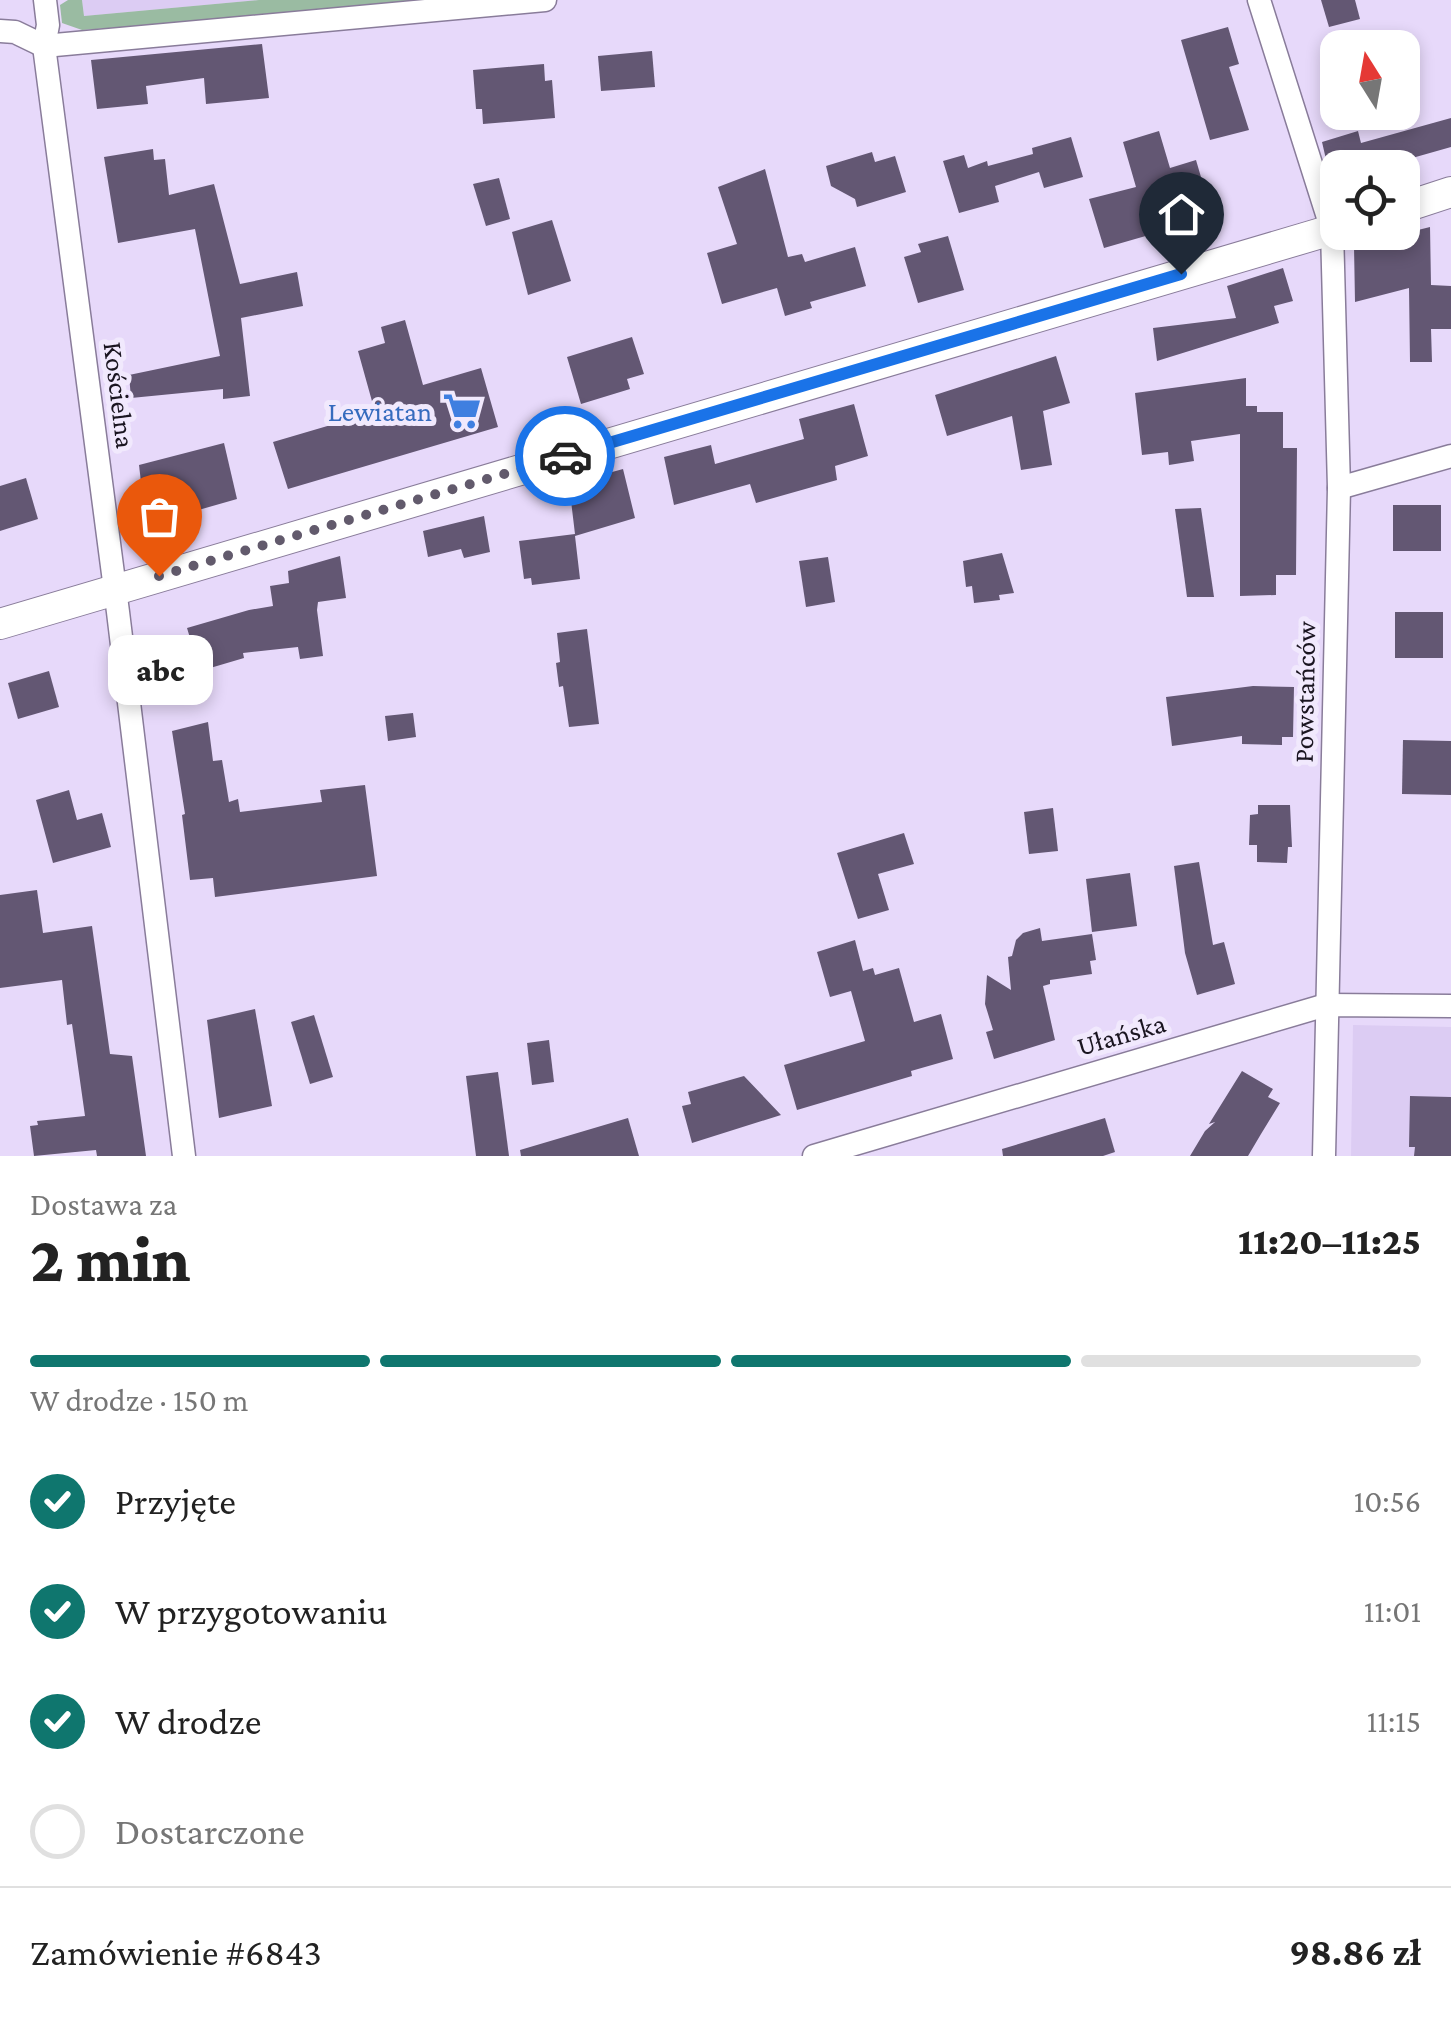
<!DOCTYPE html>
<html lang="pl">
<meta charset="utf-8">
<style>
body{margin:0;font-family:"Crimson Pro",serif;background:#f6f6f6;color:#222;height:100vh;display:flex;flex-direction:column;font-size:38px;white-space:nowrap}
*{box-sizing:border-box;margin:0}
p{font-size:32px;color:#767676}
.icon{flex:none;width:55px;height:55px;fill:none;stroke:currentColor;stroke-width:2;stroke-linecap:round;stroke-linejoin:round}
.map{position:relative;height:1156px;overflow:hidden}
.sheet{display:flex;flex-direction:column;background:#fff;flex:1}
.sheet>*{flex:none}
.needle{width:65px;rotate:349deg}
.buttons{position:absolute;left:1320px;top:30px;display:grid;gap:20px}
.buttons a{display:grid;place-items:center;width:100px;height:100px;border-radius:20px;background:#fff;box-shadow:0 5px 15px #0003;font-size:50px}
.pin{position:absolute;display:grid;place-items:center;width:85px;height:85px;color:#fff;margin:-102px -42px;border-radius:50% 50% 50% 0;rotate:-45deg;box-shadow:0 0 10px #0007}
.pin .icon{rotate:45deg}
.courier{position:absolute;display:grid;place-items:center;width:100px;height:100px;margin:-50px;border:8px solid #1a73e8;border-radius:50%;background:#fff;color:#222;box-shadow:0 2px 12px #0007}
.bubble{position:absolute;height:70px;border-radius:20px;background:#fff;box-shadow:0 5px 15px #0003;font-size:32px;font-weight:800;line-height:70px;text-align:center}
.summary em{font-style:normal;font-weight:800}
.summary div{display:flex;flex-direction:column-reverse}
.summary{display:flex;align-items:center;justify-content:space-between;height:170px;padding:0 30px}
h1{font-size:65px;font-weight:800;line-height:75px}
.bar{display:grid;grid-template-columns:repeat(4,1fr);gap:15px 10px;align-content:center;height:120px;padding:0 30px}
.bar i{height:12px;border-radius:8px;background:#e0e0e0}
.bar .selected{background:#0f766e}
.bar p{grid-column:span 4}
.line{display:flex;align-items:center;gap:25px;padding:0 30px;border-top:2px solid #e0e0e0}
.line div{flex:1}
ol{padding:0 30px;list-style:none}
li{display:flex;align-items:center;gap:30px;height:110px}
li p{margin-inline-start:auto}
li .icon{padding:10px;border-radius:50%;background:#0f766e;color:#fff;stroke-width:4}
li:last-child{color:#767676}
li i{width:55px;height:55px;border:5px solid #e0e0e0;border-radius:50%}
.map>svg:first-child{display:block}
.built{fill:#dcccf3}
.green{fill:#9abba2}
.building{fill:#635773}
.lines{fill:none;stroke-linecap:round;stroke-linejoin:round}
.minor-casing{stroke:#897c9a;stroke-width:25}
.tertiary-casing{stroke:#897c9a;stroke-width:32}
.minor{stroke:#fff;stroke-width:22}
.tertiary{stroke:#fff;stroke-width:30}
.done{stroke:#625a6c;stroke-width:10;stroke-dasharray:0 18}
.route{stroke:#1a73e8;stroke-width:12}
.labels{text-anchor:middle;stroke-width:10;stroke-linejoin:round;paint-order:stroke}
.street-label{font-size:28px;fill:#1a1520;stroke:#f1e9fd}
.shop-label{font-size:28px;fill:#366cbe;stroke:#f1e9fd;text-anchor:end}
</style>
<div class="map">
<svg width="1451" height="1156" viewBox="0 0 1451 1156">
<rect width="100%" height="100%" fill="#e7d9fa"/>
<g class="built">
<polygon points="82,0 259,0 84,16"/>
<polygon points="1353,1025 1451,1027 1451,1156 1351,1156"/>
</g>
<polygon class="green" points="68,0 82,0 84,16 259,0 418,0 411,6 82,30 62,23 60,5"/>
<g class="building">
<polygon points="1321,0 1355,0 1360,19 1329,27"/>
<polygon points="1228,27 1239,64 1229,67 1249,130 1210,140 1181,40"/>
<polygon points="262,44 269,98 206,104 204,78 146,86 148,104 97,109 91,60"/>
<polygon points="652,51 655,87 601,91 598,56"/>
<polygon points="544,64 545,81 552,80 555,118 483,124 482,109 476,109 473,70"/>
<polygon points="1451,118 1451,147 1377,168 1328,168 1322,142 1358,131 1361,143"/>
<polygon points="1159,131 1170,168 1196,160 1203,184 1196,186 1204,210 1154,225 1156,233 1104,248 1089,199 1136,187 1123,142"/>
<polygon points="1071,137 1083,177 1044,188 1039,172 995,186 999,202 959,213 943,161 964,155 968,168 987,161 988,166 1033,154 1032,148"/>
<polygon points="153,149 154,160 165,159 169,195 214,184 240,284 297,272 303,306 241,318 250,396 223,399 223,389 131,398 129,375 220,356 195,229 118,243 104,157"/>
<polygon points="872,152 875,162 895,156 906,192 857,207 855,199 831,186 826,166"/>
<polygon points="765,169 788,257 802,254 805,262 855,247 866,286 810,302 812,308 785,316 777,288 722,304 707,253 737,244 718,187"/>
<polygon points="499,178 510,219 486,226 473,184"/>
<polygon points="552,220 571,281 528,295 512,232"/>
<polygon points="1430,227 1431,285 1451,286 1451,329 1431,329 1432,362 1410,362 1409,288 1355,302 1354,246"/>
<polygon points="948,236 964,290 918,303 904,257 921,252 918,244"/>
<polygon points="1283,268 1293,301 1274,306 1279,323 1157,361 1153,328 1236,318 1227,286"/>
<polygon points="405,320 423,385 481,368 498,427 288,489 273,442 375,412 358,351 385,343 381,327"/>
<polygon points="632,337 644,374 627,379 630,389 581,404 567,357"/>
<polygon points="1056,356 1070,403 1043,411 1052,465 1021,470 1012,416 947,436 935,395"/>
<polygon points="1246,378 1246,406 1257,406 1257,412 1283,412 1283,448 1297,448 1296,575 1276,575 1276,595 1240,596 1240,434 1191,441 1194,461 1169,465 1168,452 1142,455 1135,393"/>
<polygon points="854,404 868,456 835,466 837,480 756,503 750,484 674,505 664,457 711,445 715,464 804,439 799,419"/>
<polygon points="224,443 237,499 146,525 139,465"/>
<polygon points="623,469 635,518 575,536 580,579 532,585 531,578 524,579 519,541 575,534 569,484"/>
<polygon points="26,478 38,519 0,531 0,486"/>
<rect x="1393" y="505" width="48" height="46"/>
<polygon points="1201,508 1214,597 1187,597 1175,509"/>
<polygon points="484,516 490,552 464,558 461,549 428,557 423,531"/>
<polygon points="1002,553 1014,593 999,595 1000,600 974,603 972,586 966,587 963,561"/>
<polygon points="340,556 346,598 318,602 317,610 323,656 300,659 298,647 243,653 244,658 200,671 187,628 249,610 273,606 270,586 289,583 288,571"/>
<polygon points="828,557 835,602 806,607 799,561"/>
<rect x="1395" y="612" width="48" height="46"/>
<polygon points="587,629 599,724 569,727 563,686 559,687 556,663 560,662 557,633"/>
<polygon points="49,671 59,707 18,719 8,683"/>
<polygon points="1253,686 1294,687 1293,737 1282,737 1282,745 1242,744 1242,736 1172,746 1166,697"/>
<polygon points="413,713 416,737 388,741 385,716"/>
<polygon points="208,722 213,761 222,760 229,802 238,799 240,812 322,802 320,790 365,785 377,876 215,897 213,878 190,880 182,815 185,814 172,731"/>
<polygon points="1403,740 1451,741 1451,795 1402,794"/>
<polygon points="69,790 77,820 102,813 111,847 53,863 36,800"/>
<polygon points="1258,805 1290,805 1292,847 1288,847 1287,863 1257,862 1257,845 1249,845 1250,815 1258,814"/>
<polygon points="1053,808 1058,851 1029,854 1024,812"/>
<polygon points="904,833 914,864 878,874 889,910 858,919 837,853"/>
<polygon points="1199,862 1213,945 1224,942 1235,984 1197,995 1185,953 1174,866"/>
<polygon points="1130,873 1137,926 1092,932 1086,879"/>
<polygon points="37,890 43,933 92,926 110,1054 132,1056 146,1156 97,1156 96,1150 34,1156 30,1126 38,1125 37,1121 85,1116 72,1024 67,1025 62,980 0,988 0,895"/>
<polygon points="1040,928 1042,941 1092,934 1096,960 1090,961 1092,974 1050,980 1050,984 1043,986 1055,1040 994,1059 986,1032 993,1030 985,1004 987,975 1011,990 1008,957 1012,956 1016,940 1023,933"/>
<polygon points="855,940 863,971 873,968 875,975 899,968 914,1022 941,1014 953,1059 911,1071 912,1076 797,1110 784,1065 865,1041 851,991 830,997 817,952"/>
<polygon points="255,1009 272,1106 219,1118 207,1020"/>
<polygon points="314,1015 333,1077 310,1084 291,1022"/>
<polygon points="549,1040 554,1082 532,1085 527,1043"/>
<polygon points="1242,1071 1273,1089 1268,1097 1280,1103 1261,1134 1248,1156 1190,1156 1205,1131 1215,1122 1209,1124"/>
<polygon points="498,1072 509,1156 476,1156 466,1076"/>
<polygon points="744,1076 781,1115 692,1143 682,1106 691,1104 688,1092"/>
<polygon points="1410,1096 1451,1097 1451,1156 1414,1156 1415,1147 1409,1147"/>
<polygon points="628,1118 639,1156 521,1156 520,1150"/>
<polygon points="1105,1118 1115,1152 1103,1156 1003,1156 1002,1149"/>
</g>
<g class="lines">
<g class="minor-casing">
<g id="minor">
<polyline points="45,0 48,25 44,46 118,612 184,1156"/>
<polyline points="1259,0 1332,230 1339,488 1324,1156"/>
<polyline points="0,31 15,32 44,46"/>
<polyline points="44,46 545,0"/>
<polyline points="1339,488 1451,456"/>
<polyline points="814,1156 1326,1005 1451,1006"/>
</g>
</g>
<g class="tertiary-casing">
<g id="tertiary">
<polyline points="1402,208 1451,192"/>
<polyline points="0,624 1338,228"/>
</g>
</g>
<use href="#minor" class="minor"/>
<use href="#tertiary" class="tertiary"/>
</g>
<g class="lines">
<polyline class="done" points="159,576 565,456"/>
<polyline class="route" points="565,456 1181,274"/>
</g>
<defs>
<g id="supermarket-bare" transform="scale(3)"><path d="M-6-5.5h2.5l.6 2H6L4.5 2H-2.5L-4.4-4H-6ZM-1.5 3.2a1.3 1.3 0 1 0 .1 0ZM3 3.2a1.3 1.3 0 1 0 .1 0Z" fill="#3f7fe0" stroke="#f1e9fd" stroke-width="2.5" paint-order="stroke"/></g>
</defs>
<g fill-rule="evenodd">
<use href="#supermarket-bare" x="462" y="411"/>
</g>
<g class="labels">
<g class="street-label">
<text transform="translate(120 395) rotate(83)" y="10">Kościelna</text>
<text transform="translate(1304 692) rotate(-89)" y="10">Powstańców</text>
<text transform="translate(1121 1034) rotate(-16)" y="10">Ułańska</text>
</g>
<g class="shop-label">
<text x="432" y="421">Lewiatan</text>
</g>
</g>
</svg>
<div class="buttons">
<a><svg class="needle" viewBox="-14 -14 28 28"><path d="M0-13l5 13h-10z" fill="#e53935"/><path d="M0 13l5-13h-10z" fill="#767676"/></svg></a>
<a><svg class="icon" aria-label="locate" viewBox="0 0 24 24"><circle cx="12" cy="12" r="6"/><path d="M12 2v4M12 18v4M2 12h4M18 12h4"/></svg></a>
</div>
<div class="pin" style="left:159px;top:576px;background:#ea580c"><svg class="icon" aria-label="bag" viewBox="0 0 24 24"><path d="M5 8h14l-1 12H6zM9 8a3 3 0 0 1 6 0"/></svg></div>
<div class="pin" style="left:1181px;top:274px;background:#1f2937"><svg class="icon" aria-label="home" viewBox="0 0 24 24"><path d="M3 11l9-7 9 7M6 9v11h12V9"/></svg></div>
<div class="courier" style="left:565px;top:456px"><svg class="icon" aria-label="car" viewBox="0 0 24 24"><path d="M5 17H2v-5l4-1 3-4h7l3 4 3 1v5h-3M9 17h6M6 11h13"/><circle cx="7" cy="17" r="2"/><circle cx="17" cy="17" r="2"/></svg></div>
<div class="bubble" style="left:108px;top:635px;width:105px">abc</div>
</div>
<section class="sheet">
<div class="summary"><div><h1>2 min</h1><p>Dostawa za</p></div><em>11:20–11:25</em></div>
<div class="bar"><i class="selected"></i><i class="selected"></i><i class="selected"></i><i></i><p>W drodze · 150 m</p></div>
<ol>
<li><svg class="icon" aria-label="check" viewBox="0 0 24 24"><path d="M5 12l5 5 9-10"/></svg>Przyjęte<p>10:56</p></li>
<li><svg class="icon" aria-label="check" viewBox="0 0 24 24"><path d="M5 12l5 5 9-10"/></svg>W przygotowaniu<p>11:01</p></li>
<li><svg class="icon" aria-label="check" viewBox="0 0 24 24"><path d="M5 12l5 5 9-10"/></svg>W drodze<p>11:15</p></li>
<li><i></i>Dostarczone</li>
</ol>
<div class="line" style="height:130px"><div>Zamówienie #6843</div><b>98.86 zł</b></div>
</section>
